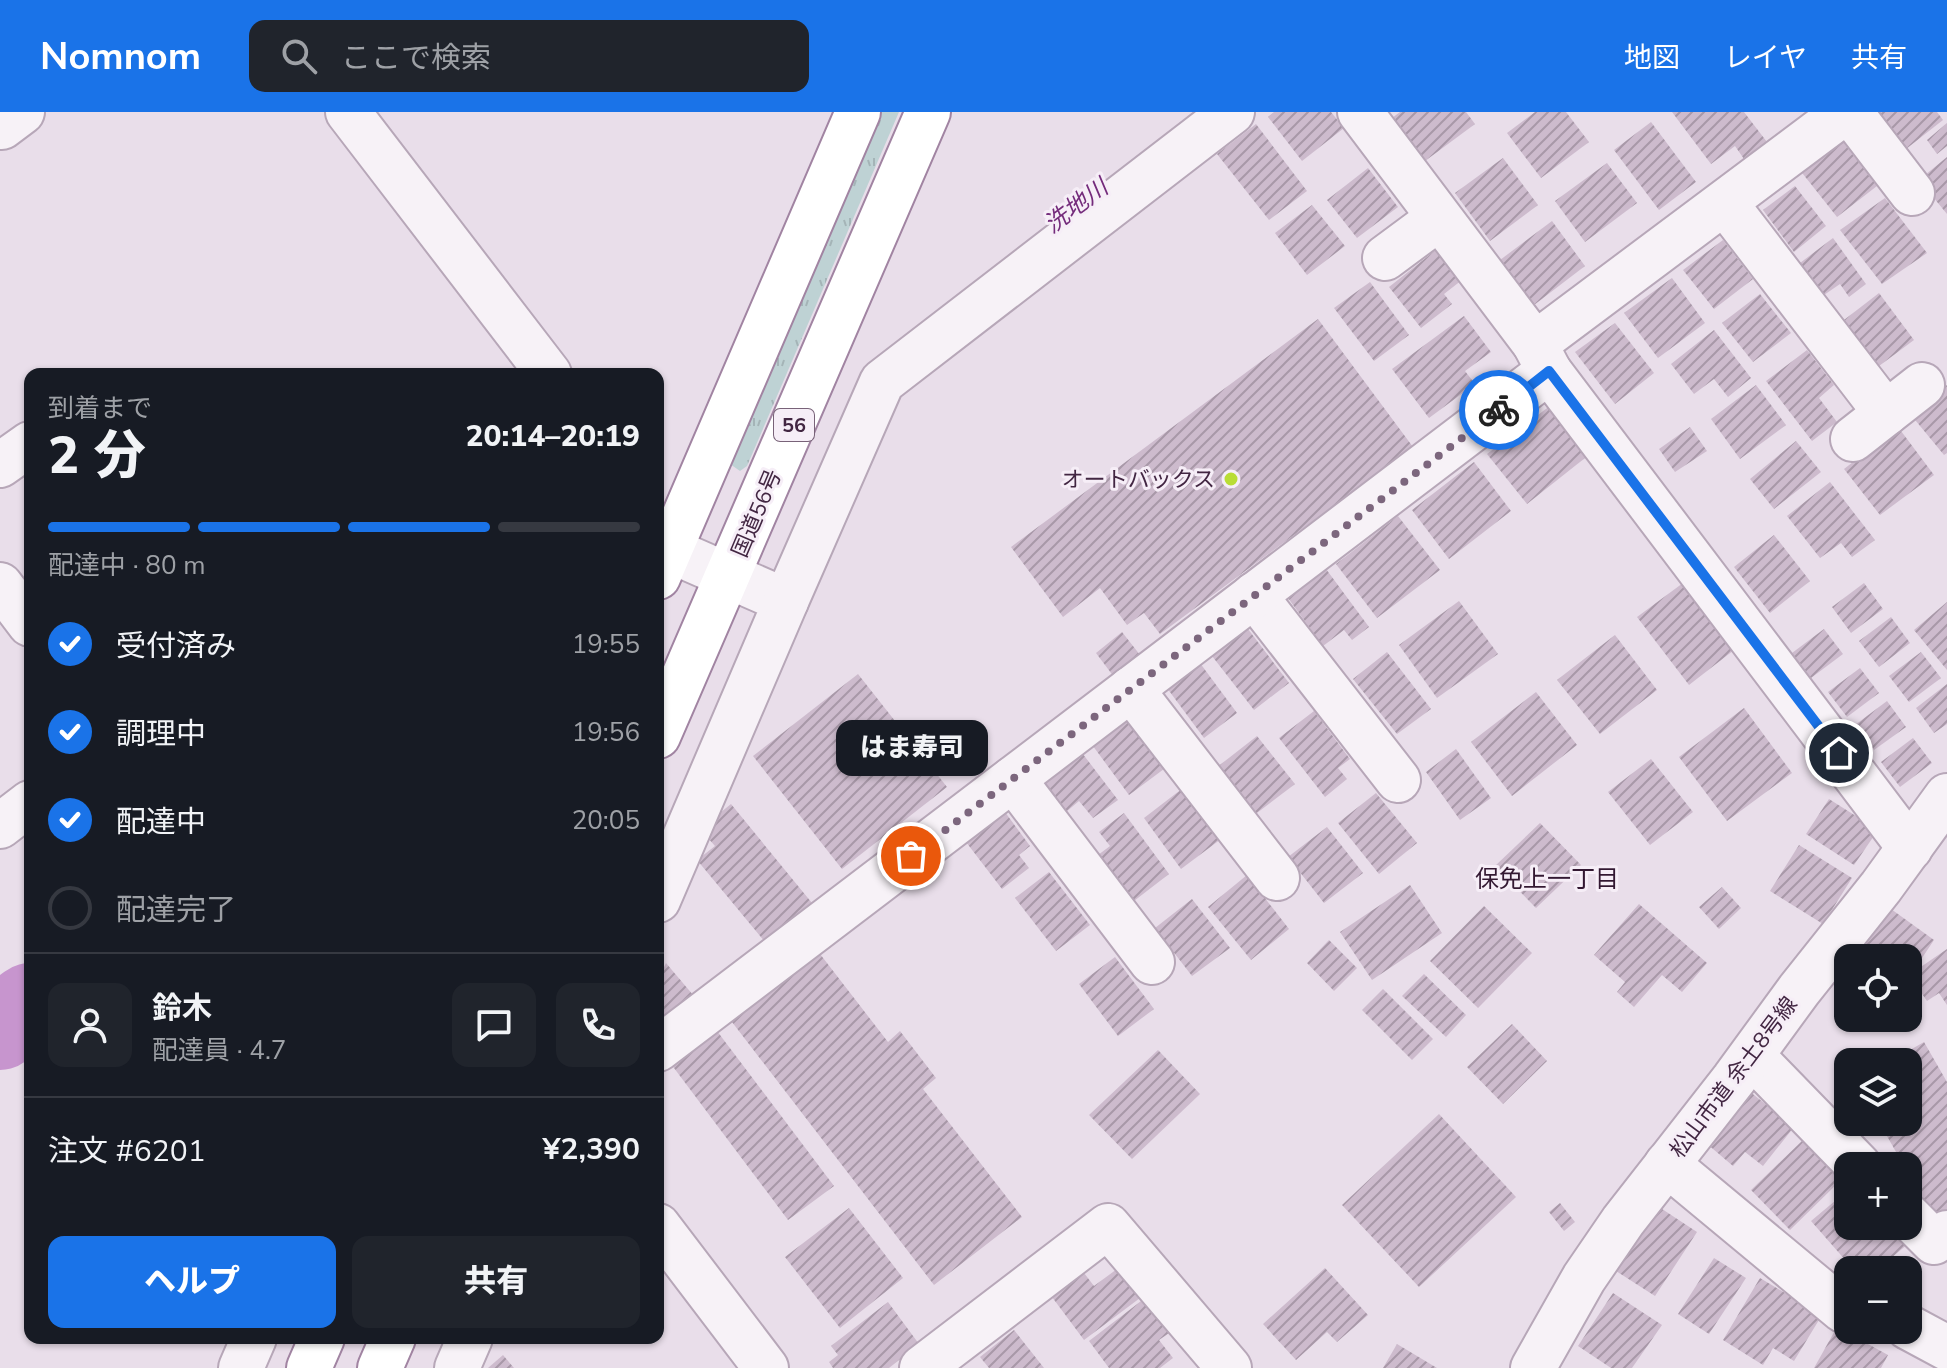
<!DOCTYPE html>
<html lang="ja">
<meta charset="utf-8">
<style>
body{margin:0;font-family:"Nunito Sans","Noto Sans JP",sans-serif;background:#20242c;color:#f1f3f6;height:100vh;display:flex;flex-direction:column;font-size:30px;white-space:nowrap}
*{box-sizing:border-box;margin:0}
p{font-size:26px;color:#9ea1a6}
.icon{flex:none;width:44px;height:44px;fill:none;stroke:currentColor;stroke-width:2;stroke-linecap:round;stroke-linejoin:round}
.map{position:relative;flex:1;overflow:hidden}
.details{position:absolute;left:24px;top:256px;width:640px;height:976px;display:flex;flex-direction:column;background:#171b24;border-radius:16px;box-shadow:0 2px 6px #0004}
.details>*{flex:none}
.tools{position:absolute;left:1834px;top:832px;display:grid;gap:16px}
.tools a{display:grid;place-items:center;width:88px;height:88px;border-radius:16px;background:#171b24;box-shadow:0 2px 6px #0004;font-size:40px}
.pin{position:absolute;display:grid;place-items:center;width:68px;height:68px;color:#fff;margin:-34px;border:4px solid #fff;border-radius:50%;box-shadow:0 2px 8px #0007}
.courier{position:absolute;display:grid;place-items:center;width:80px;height:80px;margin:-40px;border:6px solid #1a73e8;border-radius:50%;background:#fff;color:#222;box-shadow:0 2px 10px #0007}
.bubble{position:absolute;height:56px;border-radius:16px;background:#171b24;box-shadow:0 2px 6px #0004;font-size:26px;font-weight:800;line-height:56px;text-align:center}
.headline em{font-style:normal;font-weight:800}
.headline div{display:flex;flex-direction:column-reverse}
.headline{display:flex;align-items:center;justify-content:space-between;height:136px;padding:0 24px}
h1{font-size:52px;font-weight:800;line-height:60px}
.bar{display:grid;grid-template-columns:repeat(4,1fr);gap:12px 8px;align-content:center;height:96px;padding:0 24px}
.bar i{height:10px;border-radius:6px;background:#363941}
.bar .selected{background:#1a73e8}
.bar p{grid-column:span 4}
.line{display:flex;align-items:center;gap:20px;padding:0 24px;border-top:2px solid #363941}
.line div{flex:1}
.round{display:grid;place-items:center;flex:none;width:84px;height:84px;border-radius:16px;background:#20242c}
ol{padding:0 24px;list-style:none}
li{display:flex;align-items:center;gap:24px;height:88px}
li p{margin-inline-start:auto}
li .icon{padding:8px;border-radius:50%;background:#1a73e8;color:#fff;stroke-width:4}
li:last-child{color:#9ea1a6}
li i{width:44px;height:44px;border:4px solid #363941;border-radius:50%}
.action{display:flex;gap:16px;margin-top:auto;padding:16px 24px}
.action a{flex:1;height:92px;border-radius:16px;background:#1a73e8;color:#fff;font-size:32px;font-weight:800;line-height:92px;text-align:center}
.action a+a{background:#20242c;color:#f1f3f6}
header{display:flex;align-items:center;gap:48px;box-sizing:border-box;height:112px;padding:0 40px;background:#1a73e8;color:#fff}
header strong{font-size:38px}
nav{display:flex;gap:44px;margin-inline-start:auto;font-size:28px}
.search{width:560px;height:72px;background:#20242c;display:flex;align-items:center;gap:20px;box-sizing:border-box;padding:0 28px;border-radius:16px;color:#9ea1a6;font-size:30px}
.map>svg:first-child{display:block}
.grass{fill:url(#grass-tufts)}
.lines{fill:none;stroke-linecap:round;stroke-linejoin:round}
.river{stroke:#c795ce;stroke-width:84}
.building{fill:url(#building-hatch)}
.minor-casing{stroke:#b7a7b8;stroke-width:48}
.highway-casing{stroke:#a184a2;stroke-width:48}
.minor{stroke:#f7f2f7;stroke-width:44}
.highway{stroke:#fff;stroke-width:44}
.done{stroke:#7c667d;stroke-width:8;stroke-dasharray:0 14.4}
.route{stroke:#1a73e8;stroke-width:10}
.poi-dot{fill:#b9dd35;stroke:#f6eef7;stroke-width:3}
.labels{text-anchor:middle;stroke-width:6;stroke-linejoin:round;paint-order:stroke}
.shield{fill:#f6eef7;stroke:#786278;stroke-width:2}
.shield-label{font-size:20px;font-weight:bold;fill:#422642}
.poi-label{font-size:22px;fill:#422642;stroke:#f6eef7;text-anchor:end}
.street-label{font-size:22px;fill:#422642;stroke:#f6eef7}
.water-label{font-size:24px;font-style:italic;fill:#742b7b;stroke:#f6eef7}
.neighbourhood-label{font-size:24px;fill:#331832;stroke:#f6eef7}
</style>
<header>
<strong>Nomnom</strong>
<div class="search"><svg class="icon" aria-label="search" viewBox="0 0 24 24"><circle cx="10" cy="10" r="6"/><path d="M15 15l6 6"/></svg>ここで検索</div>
<nav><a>地図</a><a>レイヤ</a><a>共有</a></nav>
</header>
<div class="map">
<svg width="1947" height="1256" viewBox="0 0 1947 1256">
<defs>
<pattern id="grass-tufts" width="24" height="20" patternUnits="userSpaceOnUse" patternTransform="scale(2)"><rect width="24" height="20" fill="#bed2d4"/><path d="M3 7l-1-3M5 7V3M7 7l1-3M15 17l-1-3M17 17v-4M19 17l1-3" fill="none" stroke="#a4b4b7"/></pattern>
<pattern id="building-hatch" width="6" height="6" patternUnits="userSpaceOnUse" patternTransform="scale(2)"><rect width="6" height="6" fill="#cdbbcd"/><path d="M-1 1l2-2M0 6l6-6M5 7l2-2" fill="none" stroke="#a898a8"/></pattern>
</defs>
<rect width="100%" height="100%" fill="#e9deea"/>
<polygon class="grass" points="882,0 899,0 747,354 740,359 730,352"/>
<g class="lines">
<polyline class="river" points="0,916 30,893"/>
</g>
<g class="building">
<polygon points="1274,0 1331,0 1344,16 1302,49 1268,5"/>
<polygon points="1400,0 1466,0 1475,12 1425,49 1392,6"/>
<polygon points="1535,0 1566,0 1589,30 1541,66 1507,21"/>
<polygon points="1672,0 1744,0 1767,30 1744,47 1735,34 1711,52"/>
<polygon points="1877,0 1937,0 1943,8 1906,37"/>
<polygon points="1651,10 1696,70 1659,98 1614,38"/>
<polygon points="1947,11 1947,34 1937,42 1927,28"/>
<polygon points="1256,12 1307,79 1269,108 1217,42"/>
<polygon points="1840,26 1877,74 1837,105 1799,57"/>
<polygon points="1947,45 1947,102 1919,68"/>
<polygon points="1503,46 1538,93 1490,129 1455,81"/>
<polygon points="1607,51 1637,91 1585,130 1555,89"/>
<polygon points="1368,56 1398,95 1357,126 1327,88"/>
<polygon points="1795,74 1826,114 1794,140 1763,98"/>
<polygon points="1885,86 1927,141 1882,172 1840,118"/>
<polygon points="1312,93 1345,134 1307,163 1275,121"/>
<polygon points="1552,109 1585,154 1534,193 1500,148"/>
<polygon points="1833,126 1866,172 1849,185 1840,172 1824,183 1800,151"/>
<polygon points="1723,128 1753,167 1714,197 1683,158"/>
<polygon points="1437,137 1462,168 1444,182 1452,192 1421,216 1389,175"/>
<polygon points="1672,166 1705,211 1658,246 1624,201"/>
<polygon points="1370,170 1409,223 1374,249 1334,196"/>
<polygon points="1879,181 1914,228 1879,254 1844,208"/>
<polygon points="1760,182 1791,221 1753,250 1722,211"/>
<polygon points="1464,204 1491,240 1465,259 1475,272 1429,306 1392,257"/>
<polygon points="1318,207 1413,335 1160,522 1144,501 1127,513 1100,476 1063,505 1011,435"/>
<polygon points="1615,211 1654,261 1615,292 1575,240"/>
<polygon points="1714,218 1751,266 1728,285 1714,267 1694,282 1671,252"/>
<polygon points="1807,238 1834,273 1819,286 1837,310 1812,329 1766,269"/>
<polygon points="1756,273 1786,313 1740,347 1711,307"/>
<polygon points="1947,273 1947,341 1944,343 1911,303"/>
<polygon points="1551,293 1590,342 1527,392 1487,342"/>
<polygon points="1690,315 1707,339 1675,360 1659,337"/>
<polygon points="1898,315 1934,363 1880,403 1844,357"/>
<polygon points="1796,329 1821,360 1774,397 1750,367"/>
<polygon points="1474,350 1511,399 1449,447 1412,398"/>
<polygon points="1830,370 1875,428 1852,445 1841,431 1820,446 1787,404"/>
<polygon points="1398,404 1440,458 1377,506 1336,452"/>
<polygon points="1774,423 1810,469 1770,501 1734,455"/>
<polygon points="1326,457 1369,515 1352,528 1344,518 1323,534 1288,486"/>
<polygon points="1683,471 1734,538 1689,573 1637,505"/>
<polygon points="1864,471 1883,497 1851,521 1832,495"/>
<polygon points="1459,489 1498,542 1437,586 1399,533"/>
<polygon points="1947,490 1947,558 1914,518"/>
<polygon points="1891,505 1910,531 1879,555 1859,529"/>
<polygon points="1248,517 1289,571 1254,598 1212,544"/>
<polygon points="1824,517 1843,542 1811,566 1792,541"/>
<polygon points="1122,520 1144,548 1117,569 1096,541"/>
<polygon points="1615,523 1657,578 1600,622 1557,568"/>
<polygon points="1387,540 1431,597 1397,622 1353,567"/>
<polygon points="1921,540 1941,566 1909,590 1889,564"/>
<polygon points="1197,547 1237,601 1204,626 1164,572"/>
<polygon points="1860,556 1879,581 1847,605 1828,580"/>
<polygon points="858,562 947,675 842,757 753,644"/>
<polygon points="1947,572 1947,612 1934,621 1916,596"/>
<polygon points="1536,580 1577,633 1512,684 1471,630"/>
<polygon points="1887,589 1906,615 1874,638 1855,613"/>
<polygon points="1744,596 1792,661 1727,709 1679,645"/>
<polygon points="1314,599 1350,647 1338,656 1347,667 1325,685 1279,626"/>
<polygon points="1124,604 1164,657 1129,683 1090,630"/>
<polygon points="1257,624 1295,672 1253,704 1216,656"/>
<polygon points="1913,626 1932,651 1900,675 1881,650"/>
<polygon points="1076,633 1118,688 1093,706 1079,689 1066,700 1038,663"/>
<polygon points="1456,637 1491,686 1460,708 1426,660"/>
<polygon points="1651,647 1693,700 1650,733 1608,680"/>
<polygon points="1183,676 1221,727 1181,757 1144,706"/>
<polygon points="1376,681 1417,731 1379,762 1338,711"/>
<polygon points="1829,687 1878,718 1854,753 1806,722"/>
<polygon points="731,692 812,791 765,830 697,748 715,734 700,717"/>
<polygon points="1005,700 1030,734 1019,743 1029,756 1002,777 966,730"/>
<polygon points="1124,701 1169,762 1134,789 1098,743 1110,734 1099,720"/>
<polygon points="1540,711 1581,753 1536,796 1495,754"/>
<polygon points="1327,715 1363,761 1324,791 1288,745"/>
<polygon points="1799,733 1852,766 1823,812 1770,779"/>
<polygon points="1049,760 1090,813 1056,839 1015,786"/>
<polygon points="1247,763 1289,817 1251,848 1208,795"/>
<polygon points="1410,773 1442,821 1372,868 1340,820"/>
<polygon points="1722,775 1741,796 1719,817 1699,795"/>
<polygon points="1192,787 1230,836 1192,864 1155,816"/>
<polygon points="1639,792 1707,851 1682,880 1662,863 1634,895 1617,880 1625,870 1594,843"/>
<polygon points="1484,794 1532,841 1478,896 1430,849"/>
<polygon points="1891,797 1934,828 1920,849 1909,841 1906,846 1869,846 1860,839"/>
<polygon points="1329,828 1357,856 1334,879 1307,851"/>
<polygon points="810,829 888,930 900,919 936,966 923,977 1022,1105 934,1173 722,897"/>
<polygon points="1947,837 1947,893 1939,881 1927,889 1909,863"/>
<polygon points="1115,845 1154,897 1118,924 1079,872"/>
<polygon points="666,851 699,890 658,925 658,868"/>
<polygon points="1424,862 1466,903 1446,925 1402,884"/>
<polygon points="1383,877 1433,927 1412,948 1362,898"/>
<polygon points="1512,912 1547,949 1503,992 1467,955"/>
<polygon points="714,915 834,1074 788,1108 668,948"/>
<polygon points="1924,930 1947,970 1947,1097 1934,1105 1908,1061 1908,1054 1904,1054 1879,1010 1908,1010 1908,950 1889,950"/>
<polygon points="1158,938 1200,982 1132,1047 1089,1003"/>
<polygon points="1749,979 1794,1015 1763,1054 1745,1040 1733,1054 1706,1031"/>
<polygon points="1439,1002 1516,1085 1419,1175 1342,1093"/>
<polygon points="1803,1028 1842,1067 1790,1118 1751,1078"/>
<polygon points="1848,1078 1848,1114 1894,1114 1909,1131 1877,1158 1854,1158 1811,1109"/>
<polygon points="1560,1091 1575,1110 1564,1119 1549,1100"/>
<polygon points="1659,1095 1697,1120 1655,1184 1616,1159"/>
<polygon points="849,1096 903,1166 840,1216 785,1145"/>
<polygon points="1714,1146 1746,1166 1709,1222 1678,1202"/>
<polygon points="1325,1156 1368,1203 1337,1230 1327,1220 1296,1248 1263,1212"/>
<polygon points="1081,1157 1094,1174 1117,1157 1140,1186 1084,1228 1049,1181"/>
<polygon points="1760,1166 1822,1203 1794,1249 1773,1236 1763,1253 1723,1228"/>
<polygon points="1613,1181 1662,1213 1632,1256 1611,1256 1578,1234"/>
<polygon points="1149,1183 1175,1217 1159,1228 1173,1246 1160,1256 1109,1256 1089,1229"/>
<polygon points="888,1190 919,1232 889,1256 833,1256 829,1250 838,1243 831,1234"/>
<polygon points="1837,1215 1888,1243 1881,1256 1814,1256"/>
<polygon points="1014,1218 1044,1256 989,1256 980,1245"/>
<polygon points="1397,1232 1437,1256 1383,1256"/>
<polygon points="503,1243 514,1256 488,1256"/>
</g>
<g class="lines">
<g class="minor-casing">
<g id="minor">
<polyline points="348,0 549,262"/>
<polyline points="1360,0 1535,232"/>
<polyline points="1850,0 1912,81"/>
<polyline points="0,12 2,15 22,0"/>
<polyline points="1725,91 1886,301"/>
<polyline points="1385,146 1439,106"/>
<polyline points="1549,259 1910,736"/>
<polyline points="1853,327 1922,273"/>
<polyline points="0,353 30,332"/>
<polyline points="658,433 786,489 658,788"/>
<polyline points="0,473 30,512"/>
<polyline points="1254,483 1398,668"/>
<polyline points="786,489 882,270 1232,0"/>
<polyline points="1131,577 1277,766"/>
<polyline points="1013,667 1152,850"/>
<polyline points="0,714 30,691"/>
<polyline points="658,937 1549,259 1535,232 1845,0"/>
<polyline points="1752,944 1859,1054"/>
<polyline points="1667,1052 1843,1198 1848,1199"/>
<polyline points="1908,1104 1934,1130 1947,1121"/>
<polyline points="658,1114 766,1256"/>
<polyline points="1908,1215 1947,1236"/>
<polyline points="241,1256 254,1226"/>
<polyline points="457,1256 470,1226"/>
<polyline points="922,1256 1108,1114 1229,1256"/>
<polyline points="1533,1256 1584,1166 1623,1109 1734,967 1799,878 1881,775 1947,684"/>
</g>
</g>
<g class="highway-casing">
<g id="highway">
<polyline points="658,465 858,0"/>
<polyline points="658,624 928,0"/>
<polyline points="309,1256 322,1226"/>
<polyline points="380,1256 393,1226"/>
</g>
</g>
<use href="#minor" class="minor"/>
<use href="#highway" class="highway"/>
</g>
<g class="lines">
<polyline class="done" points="911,744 1499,298"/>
<polyline class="route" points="1499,298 1549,259 1839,641"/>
</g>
<circle class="poi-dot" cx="1231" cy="367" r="8"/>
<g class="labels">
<rect class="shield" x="774" y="297" width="40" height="32" rx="6"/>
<g class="shield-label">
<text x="794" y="320">56</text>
</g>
<g class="poi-label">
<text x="1215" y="375">オートバックス</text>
</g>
<g class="street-label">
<text transform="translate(756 401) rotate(-67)" y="8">国道56号</text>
<text transform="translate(1733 965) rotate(-53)" y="8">松山市道 余土8号線</text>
</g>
<g class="water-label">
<text transform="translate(1076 94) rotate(-37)" y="8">洗地川</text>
</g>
<g class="neighbourhood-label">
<text x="1547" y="775">保免上一丁目</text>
</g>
</g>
</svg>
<div class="tools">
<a><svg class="icon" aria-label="locate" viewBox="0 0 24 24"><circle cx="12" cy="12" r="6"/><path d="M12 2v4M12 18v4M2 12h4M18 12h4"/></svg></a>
<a><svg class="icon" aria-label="layers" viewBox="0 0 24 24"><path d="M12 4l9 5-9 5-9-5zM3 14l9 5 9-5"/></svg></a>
<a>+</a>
<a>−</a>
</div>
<div class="pin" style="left:911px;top:744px;background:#ea580c"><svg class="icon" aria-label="bag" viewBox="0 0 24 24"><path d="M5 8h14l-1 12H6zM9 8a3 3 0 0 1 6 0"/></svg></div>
<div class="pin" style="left:1839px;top:641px;background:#1f2937"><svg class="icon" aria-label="home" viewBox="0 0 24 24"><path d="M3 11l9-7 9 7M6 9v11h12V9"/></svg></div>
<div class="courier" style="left:1499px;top:298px"><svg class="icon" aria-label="bike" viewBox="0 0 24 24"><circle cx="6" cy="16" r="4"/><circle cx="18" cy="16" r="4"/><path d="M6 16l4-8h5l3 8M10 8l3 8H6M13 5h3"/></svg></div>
<div class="bubble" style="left:836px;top:608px;width:152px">はま寿司</div>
<section class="details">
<div class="headline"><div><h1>2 分</h1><p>到着まで</p></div><em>20:14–20:19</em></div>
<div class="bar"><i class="selected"></i><i class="selected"></i><i class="selected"></i><i></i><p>配達中 · 80 m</p></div>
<ol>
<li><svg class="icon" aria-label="check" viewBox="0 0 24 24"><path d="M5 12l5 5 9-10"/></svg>受付済み<p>19:55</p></li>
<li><svg class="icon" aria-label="check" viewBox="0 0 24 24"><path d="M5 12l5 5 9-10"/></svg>調理中<p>19:56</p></li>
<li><svg class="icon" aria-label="check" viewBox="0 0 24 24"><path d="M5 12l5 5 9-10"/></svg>配達中<p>20:05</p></li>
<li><i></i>配達完了</li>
</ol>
<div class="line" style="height:144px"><a class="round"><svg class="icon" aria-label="person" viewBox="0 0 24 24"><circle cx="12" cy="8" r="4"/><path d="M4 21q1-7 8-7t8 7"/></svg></a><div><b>鈴木</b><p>配達員 · 4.7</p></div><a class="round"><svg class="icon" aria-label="chat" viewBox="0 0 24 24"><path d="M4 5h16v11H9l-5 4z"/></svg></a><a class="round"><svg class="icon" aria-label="phone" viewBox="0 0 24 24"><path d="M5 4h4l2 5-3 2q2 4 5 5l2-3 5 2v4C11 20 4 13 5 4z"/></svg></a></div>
<div class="line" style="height:104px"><div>注文 #6201</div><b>¥2,390</b></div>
<div class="action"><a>ヘルプ</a><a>共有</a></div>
</section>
</div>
